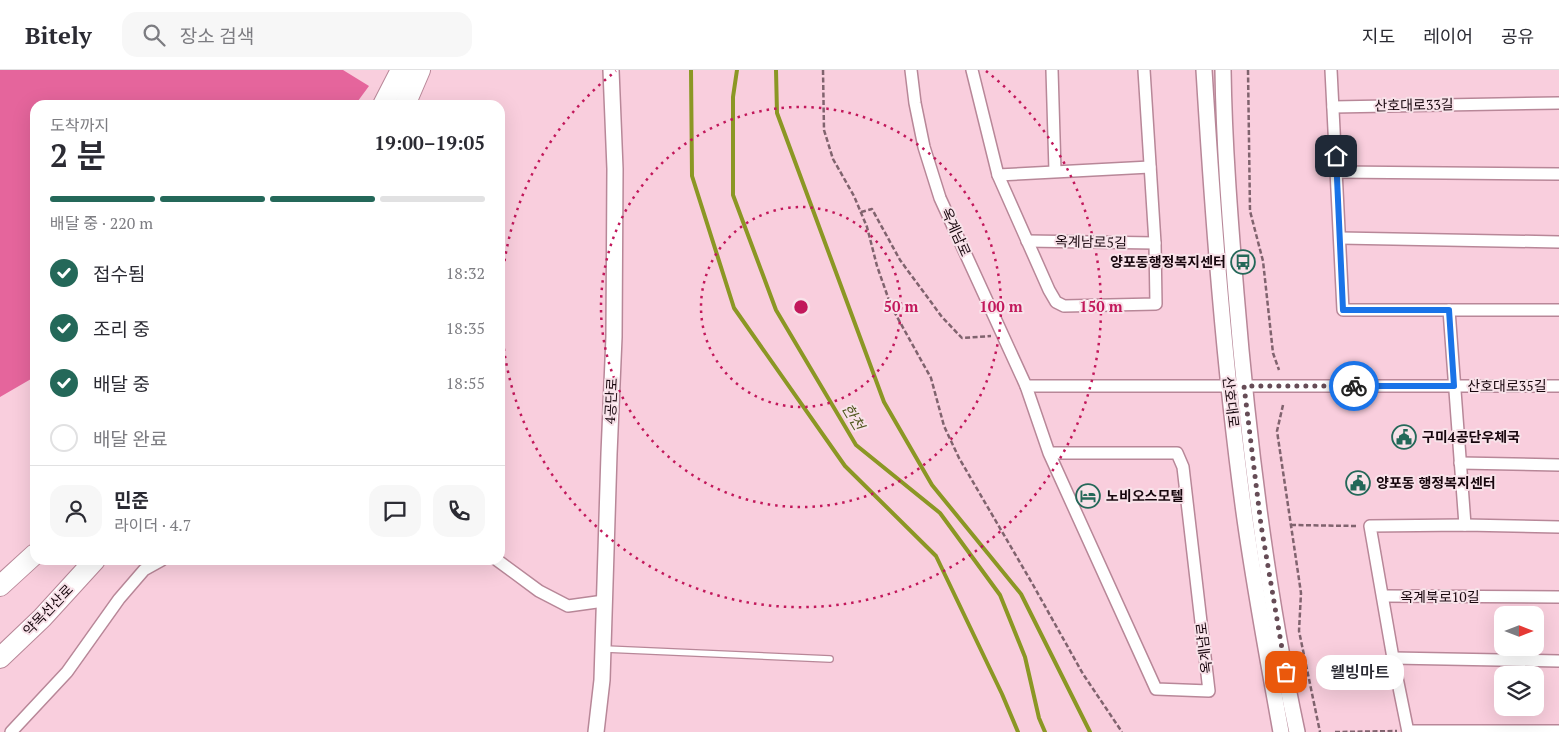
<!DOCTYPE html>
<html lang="ko">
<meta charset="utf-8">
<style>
body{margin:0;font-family:"PT Serif","Noto Sans KR",serif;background:#f7f7f7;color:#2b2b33;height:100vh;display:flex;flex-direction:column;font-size:19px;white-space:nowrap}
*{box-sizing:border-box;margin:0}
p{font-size:16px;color:#7c7c81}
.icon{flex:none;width:28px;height:28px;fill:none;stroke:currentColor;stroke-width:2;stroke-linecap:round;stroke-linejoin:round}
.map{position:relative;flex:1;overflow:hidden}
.details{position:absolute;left:30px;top:30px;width:475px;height:465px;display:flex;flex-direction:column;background:#fff;border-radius:15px;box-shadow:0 5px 20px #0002}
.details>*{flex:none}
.needle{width:32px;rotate:90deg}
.tools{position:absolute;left:1494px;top:536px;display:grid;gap:10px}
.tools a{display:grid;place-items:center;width:50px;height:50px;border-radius:10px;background:#fff;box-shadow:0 5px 20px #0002;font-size:25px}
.pin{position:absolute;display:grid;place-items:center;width:42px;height:42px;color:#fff;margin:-21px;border-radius:10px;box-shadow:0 2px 8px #0006}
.courier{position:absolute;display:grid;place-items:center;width:50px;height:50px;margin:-25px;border:4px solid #1a73e8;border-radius:50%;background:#fff;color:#222;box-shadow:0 1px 6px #0007}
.bubble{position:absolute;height:35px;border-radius:15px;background:#fff;box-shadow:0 5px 20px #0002;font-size:16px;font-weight:600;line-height:35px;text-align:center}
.head em{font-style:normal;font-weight:600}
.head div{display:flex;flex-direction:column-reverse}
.head{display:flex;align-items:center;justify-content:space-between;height:85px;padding:0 20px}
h1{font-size:32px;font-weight:600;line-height:38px}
.bar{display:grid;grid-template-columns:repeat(4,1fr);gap:8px 5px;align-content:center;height:60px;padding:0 20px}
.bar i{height:6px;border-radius:4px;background:#e1e1e2}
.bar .current{background:#246859}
.bar p{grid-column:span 4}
.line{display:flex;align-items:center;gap:12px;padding:0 20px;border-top:1px solid #e1e1e2}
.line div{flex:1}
.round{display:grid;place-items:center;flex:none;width:52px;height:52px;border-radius:15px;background:#f7f7f7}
ol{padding:0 20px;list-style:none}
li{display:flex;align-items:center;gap:15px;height:55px}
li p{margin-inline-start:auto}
li .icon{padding:5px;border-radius:50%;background:#246859;color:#fff;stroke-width:4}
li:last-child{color:#7c7c81}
li i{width:28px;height:28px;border:2px solid #e1e1e2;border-radius:50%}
header{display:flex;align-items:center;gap:30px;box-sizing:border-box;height:70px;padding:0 25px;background:#fff;border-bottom:1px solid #e1e1e2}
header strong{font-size:24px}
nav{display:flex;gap:28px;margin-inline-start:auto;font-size:18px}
.search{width:350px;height:45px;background:#f7f7f7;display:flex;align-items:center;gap:12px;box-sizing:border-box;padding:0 18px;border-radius:15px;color:#7c7c81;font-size:19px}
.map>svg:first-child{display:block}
.forest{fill:#e5659c}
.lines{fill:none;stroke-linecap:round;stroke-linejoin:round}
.stream{stroke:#8b9724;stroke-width:4}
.lane-casing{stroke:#b88798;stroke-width:8}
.street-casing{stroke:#b88798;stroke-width:14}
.secondary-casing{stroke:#b88798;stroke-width:18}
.highway-casing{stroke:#b88798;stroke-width:22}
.path{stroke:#80636e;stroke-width:2.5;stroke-dasharray:5 2.5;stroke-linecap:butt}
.lane{stroke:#fff;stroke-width:5.5}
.street{stroke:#fff;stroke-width:11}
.secondary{stroke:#fff;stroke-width:15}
.highway{stroke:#fff;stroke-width:20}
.done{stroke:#664c56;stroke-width:5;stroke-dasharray:0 9}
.route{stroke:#1a73e8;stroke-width:6}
.ring{fill:none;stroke:#c2185b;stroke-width:2.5;stroke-dasharray:2.5 5}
.labels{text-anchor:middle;stroke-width:4;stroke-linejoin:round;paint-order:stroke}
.street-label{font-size:14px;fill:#17060d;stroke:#f8e2e9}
.poi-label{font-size:14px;font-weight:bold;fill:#17060d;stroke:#f8e2e9;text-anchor:start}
.water-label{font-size:15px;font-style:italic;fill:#515820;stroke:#f8e2e9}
.centre{fill:#c2185b;stroke:#f8e2e9;stroke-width:2.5}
.ring-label{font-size:15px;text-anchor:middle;font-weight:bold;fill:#c2185b;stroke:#f8e2e9;stroke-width:4;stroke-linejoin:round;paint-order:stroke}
</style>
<header>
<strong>Bitely</strong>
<div class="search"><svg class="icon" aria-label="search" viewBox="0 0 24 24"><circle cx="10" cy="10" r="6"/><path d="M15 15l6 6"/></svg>장소 검색</div>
<nav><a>지도</a><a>레이어</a><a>공유</a></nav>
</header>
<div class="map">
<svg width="1559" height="662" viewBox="0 0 1559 662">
<rect width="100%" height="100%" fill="#f9cedd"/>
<polygon class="forest" points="0,0 343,0 369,16 355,35 35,35 35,267 31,309 0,327"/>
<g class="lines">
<g class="stream">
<polyline points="691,0 692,106 734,238 845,396 936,486 1002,624 1018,662"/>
<polyline points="737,0 733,27 733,125 776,240 856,375 940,443 1000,525 1025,587 1039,648 1045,662"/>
<polyline points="776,0 777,43 884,332 932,415 1021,524 1090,662"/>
</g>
<g class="lane-casing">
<polyline id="lane" points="605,579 830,589"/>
</g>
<g class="street-casing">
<g id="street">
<polyline points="911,0 915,33 924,77 940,128 1026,316 1049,383 1156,619 1209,621 1183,397 1177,383 1049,383"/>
<polyline points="972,0 998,105 1049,220 1056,232 1064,236 1156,234 1155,173 1144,0"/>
<polyline points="1052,0 1055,101"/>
<polyline points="1331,0 1343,240 1559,240"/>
<polyline points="1333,37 1559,33"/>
<polyline points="1336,102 1559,104"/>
<polyline points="998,105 1150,97"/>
<polyline points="1340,168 1559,172"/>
<polyline points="1027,171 1155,173"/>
<polyline points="1449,240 1465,455"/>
<polyline points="1026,316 1559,316"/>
<polyline points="1460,393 1559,395"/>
<polyline points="497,490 539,521 568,536 604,531"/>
<polyline points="1383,526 1559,527"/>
<polyline points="1393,588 1559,591"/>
<polyline points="1408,661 1559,661"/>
<polyline points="11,662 67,602 119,529 144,500 162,490"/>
<polyline points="1408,662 1393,588 1370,456 1465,455 1559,457"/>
</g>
</g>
<g class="secondary-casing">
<g id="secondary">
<path d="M1204,0C1213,147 1224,295 1244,442C1254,515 1268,589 1281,662"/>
<path d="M1223,0C1224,74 1230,149 1236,223C1248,370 1266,518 1297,662"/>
<polyline points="596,662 602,610 609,384 614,267 615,99 611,0"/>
</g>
</g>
<g class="highway-casing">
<g id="highway">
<polyline points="383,35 401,0"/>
<polyline points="405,35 420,0"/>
<polyline points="0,516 35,484"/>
<polyline points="0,588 42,548 95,490"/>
</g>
</g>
<g class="path">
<polyline points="823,0 824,60 833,89 854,126 867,157 877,196 891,236 931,308 944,356 959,388 1032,513 1083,604 1122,662"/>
<polyline points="1248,0 1250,141 1263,191 1273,283 1279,300"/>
<polyline points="861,142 872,139 900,190 942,247 962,268 991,266"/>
<polyline points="1283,335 1277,361 1301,523 1299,561 1320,662"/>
<polyline points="1291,455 1358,456"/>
<polyline points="1335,662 1397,661"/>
</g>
<use href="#lane" class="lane"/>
<use href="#street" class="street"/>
<use href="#secondary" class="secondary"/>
<use href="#highway" class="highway"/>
</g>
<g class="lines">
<polyline class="done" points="1286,602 1261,455 1244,316 1354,316"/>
<polyline class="route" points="1336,86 1343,240 1449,240 1454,316 1354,316"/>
</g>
<g class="ring">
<circle cx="801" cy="237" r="100"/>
<circle cx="801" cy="237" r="200"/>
<path d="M986 1A300 300 0 1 1 616 1"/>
</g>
<defs>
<g id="bus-ring" transform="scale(1.25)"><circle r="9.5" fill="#f8e2e9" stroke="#246859" stroke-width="1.5"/><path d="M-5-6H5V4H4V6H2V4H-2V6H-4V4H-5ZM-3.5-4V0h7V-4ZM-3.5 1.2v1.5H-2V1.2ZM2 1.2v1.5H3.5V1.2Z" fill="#246859"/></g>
<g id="civic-ring" transform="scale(1.25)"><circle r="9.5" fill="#f8e2e9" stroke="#246859" stroke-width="1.5"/><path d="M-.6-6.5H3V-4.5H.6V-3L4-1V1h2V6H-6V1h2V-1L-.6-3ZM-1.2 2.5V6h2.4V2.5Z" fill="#246859"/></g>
<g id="hotel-ring" transform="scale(1.25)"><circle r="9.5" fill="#f8e2e9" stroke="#246859" stroke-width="1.5"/><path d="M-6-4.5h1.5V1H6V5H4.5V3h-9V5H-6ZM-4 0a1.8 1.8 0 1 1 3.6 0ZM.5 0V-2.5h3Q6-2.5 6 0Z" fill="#246859"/></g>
</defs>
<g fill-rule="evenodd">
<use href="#bus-ring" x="1243" y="192"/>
<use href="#civic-ring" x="1404" y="367"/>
<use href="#civic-ring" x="1358" y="413"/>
<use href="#hotel-ring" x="1088" y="426"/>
</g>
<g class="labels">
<g class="street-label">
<text transform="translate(1414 35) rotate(-1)" y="5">산호대로33길</text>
<text transform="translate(956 162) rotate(66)" y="5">옥계남로</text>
<text transform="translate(1091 172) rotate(1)" y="5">옥계남로5길</text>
<text x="1507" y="321">산호대로35길</text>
<text transform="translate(611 331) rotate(-87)" y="5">4공단로</text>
<text transform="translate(1231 332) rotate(83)" y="5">산호대로</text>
<text x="1440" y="532">옥계북로10길</text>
<text transform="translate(48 540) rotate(-46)" y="5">약목선산로</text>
<text transform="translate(1204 578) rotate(-97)" y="5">옥계남로</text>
</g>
<g class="poi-label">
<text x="1226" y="197" text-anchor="end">양포동행정복지센터</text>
<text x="1422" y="372">구미4공단우체국</text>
<text x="1376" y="418">양포동 행정복지센터</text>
<text x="1106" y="431">노비오스모텔</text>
</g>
<g class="water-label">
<text transform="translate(853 347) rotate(59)" y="5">한천</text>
</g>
</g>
<circle cx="801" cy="237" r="8" class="centre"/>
<g class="ring-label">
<text x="901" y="242">50 m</text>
<text x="1001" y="242">100 m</text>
<text x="1101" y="242">150 m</text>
</g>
</svg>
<div class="tools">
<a><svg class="needle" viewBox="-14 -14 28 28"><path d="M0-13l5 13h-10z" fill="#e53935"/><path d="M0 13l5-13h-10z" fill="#7c7c81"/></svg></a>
<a><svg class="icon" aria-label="layers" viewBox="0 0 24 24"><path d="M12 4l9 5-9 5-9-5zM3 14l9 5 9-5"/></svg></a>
</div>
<div class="pin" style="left:1286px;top:602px;background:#ea580c"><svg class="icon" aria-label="bag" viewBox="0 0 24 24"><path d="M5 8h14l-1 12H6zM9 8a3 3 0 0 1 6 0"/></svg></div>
<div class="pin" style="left:1336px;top:86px;background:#1f2937"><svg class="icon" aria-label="home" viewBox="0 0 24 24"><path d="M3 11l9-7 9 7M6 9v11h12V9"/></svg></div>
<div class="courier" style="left:1354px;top:316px"><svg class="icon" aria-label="bike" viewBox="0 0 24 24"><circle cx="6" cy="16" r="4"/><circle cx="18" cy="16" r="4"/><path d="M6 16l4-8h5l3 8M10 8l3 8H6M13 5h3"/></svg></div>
<div class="bubble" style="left:1316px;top:585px;width:88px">웰빙마트</div>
<section class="details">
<div class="head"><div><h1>2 분</h1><p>도착까지</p></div><em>19:00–19:05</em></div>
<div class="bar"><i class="current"></i><i class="current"></i><i class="current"></i><i></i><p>배달 중 · 220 m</p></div>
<ol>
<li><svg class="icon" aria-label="check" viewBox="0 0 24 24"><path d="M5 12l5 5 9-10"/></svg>접수됨<p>18:32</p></li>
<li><svg class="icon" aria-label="check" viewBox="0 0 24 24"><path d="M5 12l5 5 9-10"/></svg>조리 중<p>18:35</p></li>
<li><svg class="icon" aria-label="check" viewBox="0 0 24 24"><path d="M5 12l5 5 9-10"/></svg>배달 중<p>18:55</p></li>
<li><i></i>배달 완료</li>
</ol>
<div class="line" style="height:90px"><a class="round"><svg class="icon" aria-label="person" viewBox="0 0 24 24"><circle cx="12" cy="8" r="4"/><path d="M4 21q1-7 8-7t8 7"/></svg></a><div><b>민준</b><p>라이더 · 4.7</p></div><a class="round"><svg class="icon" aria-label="chat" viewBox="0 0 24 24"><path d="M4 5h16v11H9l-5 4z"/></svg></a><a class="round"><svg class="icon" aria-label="phone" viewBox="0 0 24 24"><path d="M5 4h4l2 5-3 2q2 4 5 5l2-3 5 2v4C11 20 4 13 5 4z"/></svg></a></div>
</section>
</div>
